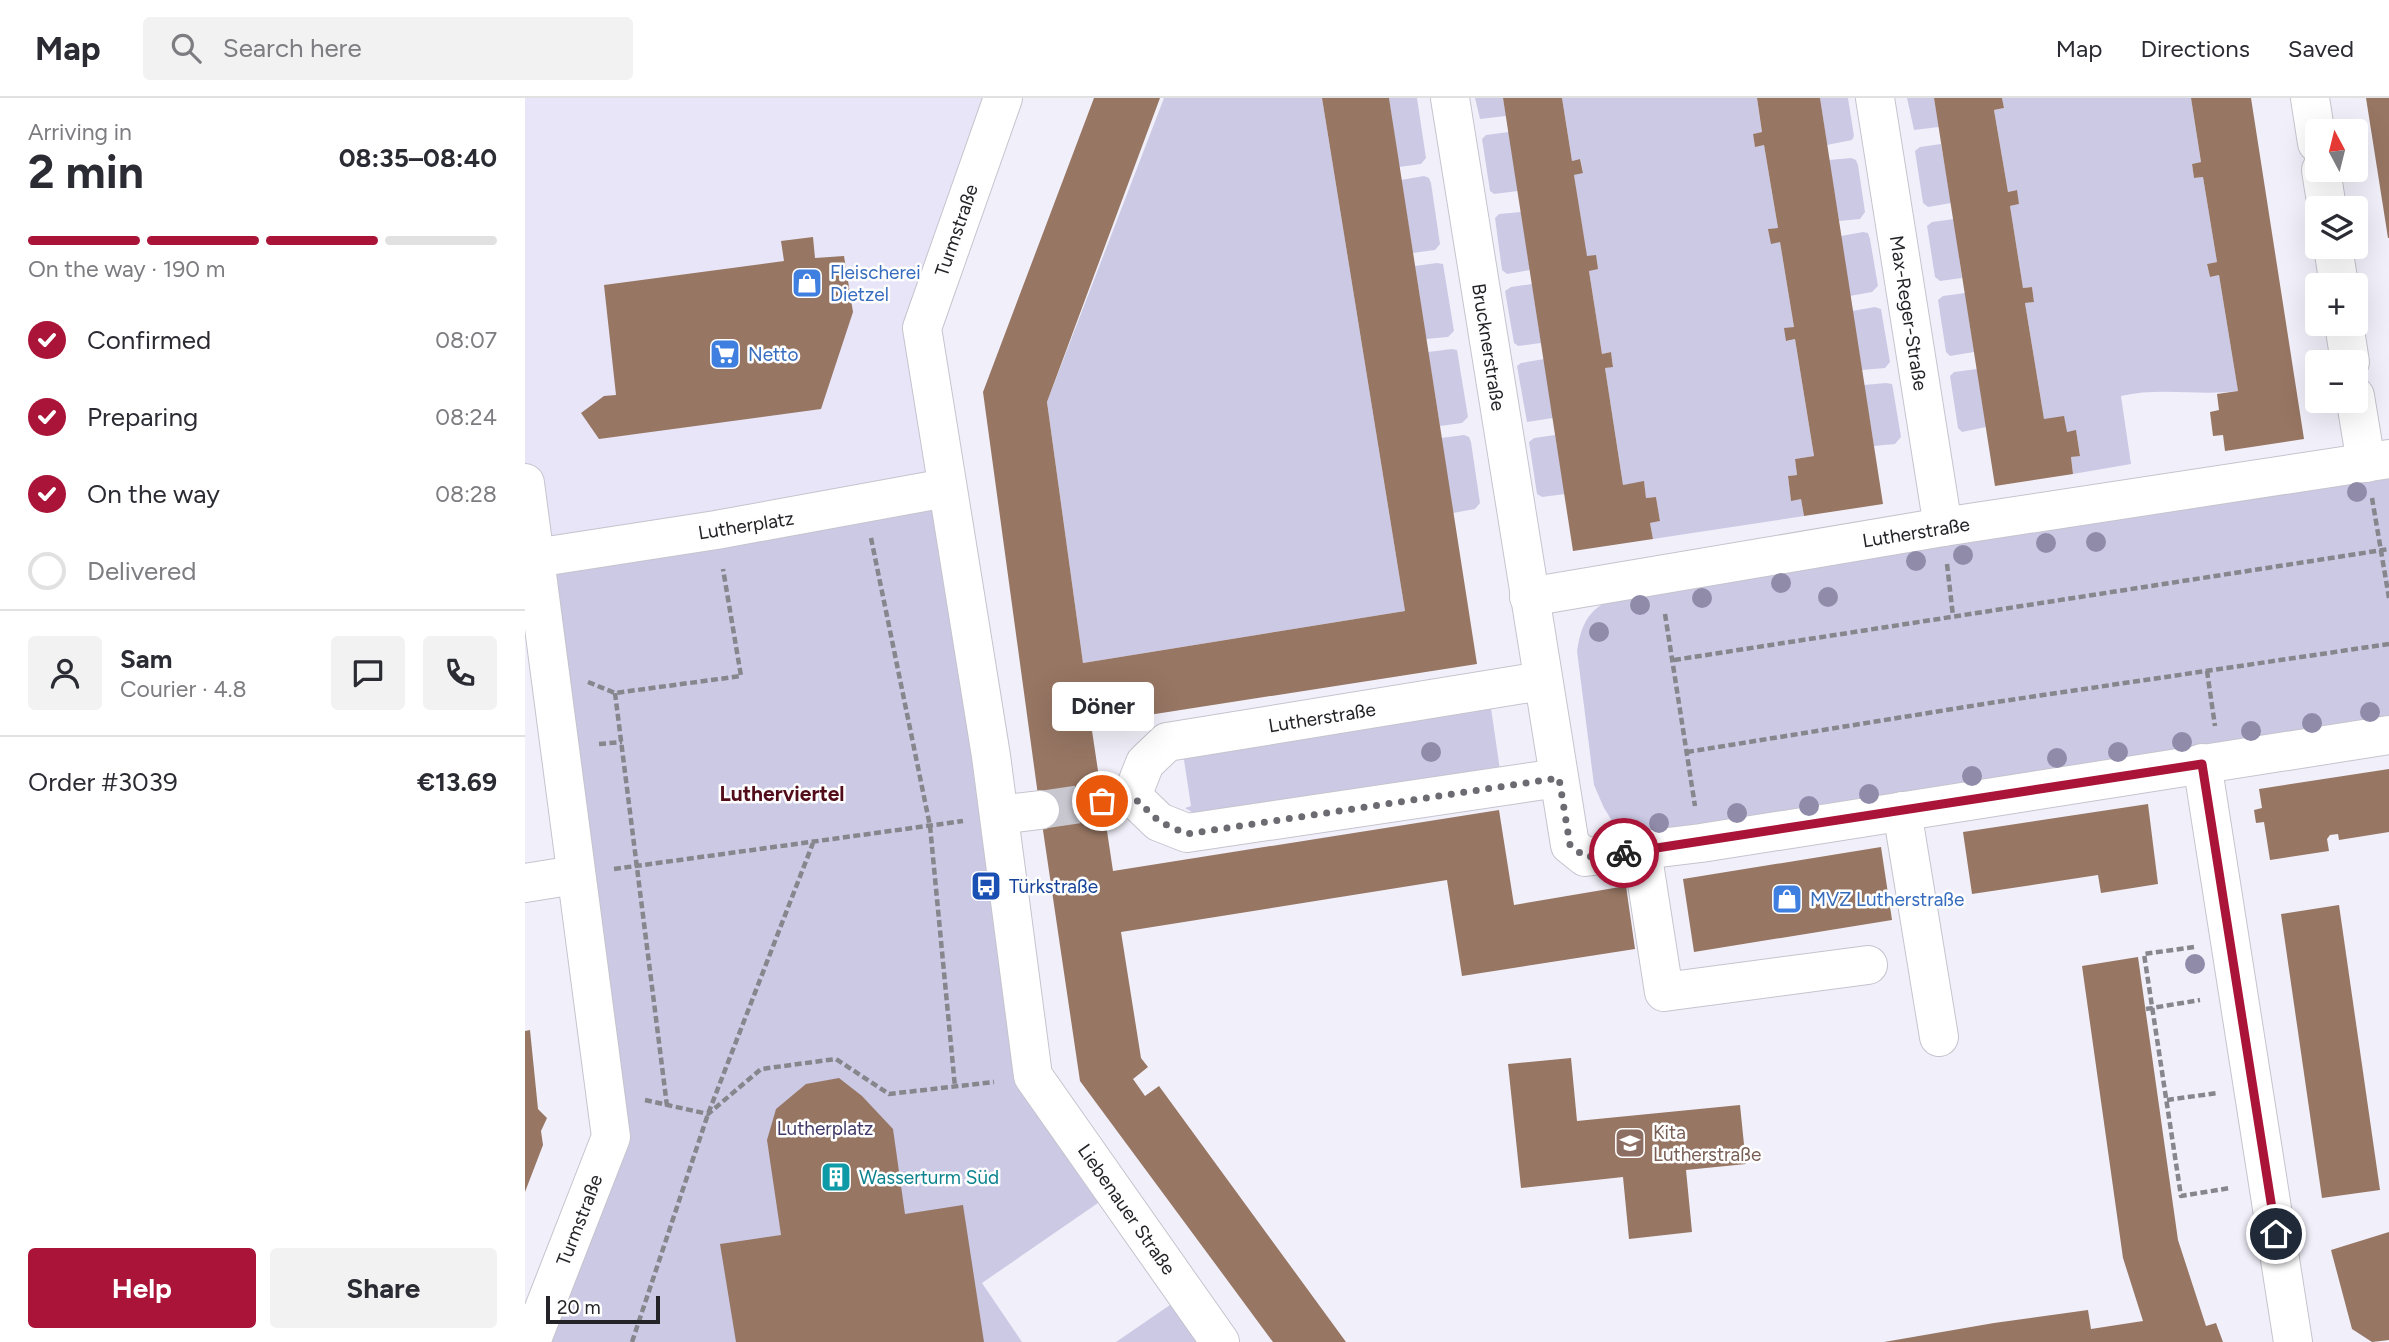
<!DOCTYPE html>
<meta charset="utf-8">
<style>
body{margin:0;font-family:Figtree,sans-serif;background:#f2f2f3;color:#2b2b33;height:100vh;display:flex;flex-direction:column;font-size:26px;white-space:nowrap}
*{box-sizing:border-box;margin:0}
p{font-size:23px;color:#7c7c81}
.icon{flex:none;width:38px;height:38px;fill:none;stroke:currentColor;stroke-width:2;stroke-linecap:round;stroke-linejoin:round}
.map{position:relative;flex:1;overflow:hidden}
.panel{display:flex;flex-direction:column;background:#fff;width:525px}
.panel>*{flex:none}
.needle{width:46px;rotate:353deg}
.fabs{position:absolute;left:1780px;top:21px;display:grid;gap:14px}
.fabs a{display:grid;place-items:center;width:63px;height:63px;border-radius:7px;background:#fff;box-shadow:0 7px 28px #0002;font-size:35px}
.scale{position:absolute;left:21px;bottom:18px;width:114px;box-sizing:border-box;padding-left:7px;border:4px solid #242428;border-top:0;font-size:19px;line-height:24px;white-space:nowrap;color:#242428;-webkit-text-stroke:5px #fefefe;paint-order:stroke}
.pin{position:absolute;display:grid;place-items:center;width:60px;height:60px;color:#fff;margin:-30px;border:4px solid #fff;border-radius:50%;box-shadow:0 2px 7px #0007}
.courier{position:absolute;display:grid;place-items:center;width:70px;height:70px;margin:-35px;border:5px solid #aa1438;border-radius:50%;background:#fff;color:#222;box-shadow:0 2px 9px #0007}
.bubble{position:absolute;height:49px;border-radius:7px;background:#fff;box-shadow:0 7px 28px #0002;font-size:23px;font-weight:700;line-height:49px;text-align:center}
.head em{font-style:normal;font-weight:700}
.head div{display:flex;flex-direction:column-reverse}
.head{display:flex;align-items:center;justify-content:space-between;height:119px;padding:0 28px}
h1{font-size:46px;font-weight:700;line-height:52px}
.bar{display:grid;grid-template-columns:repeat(4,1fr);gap:10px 7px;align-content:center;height:84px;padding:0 28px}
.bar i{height:9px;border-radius:5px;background:#e1e1e2}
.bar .active{background:#aa1438}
.bar p{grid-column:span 4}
.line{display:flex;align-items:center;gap:18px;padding:0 28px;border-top:2px solid #e1e1e2}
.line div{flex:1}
.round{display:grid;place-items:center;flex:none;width:74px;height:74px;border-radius:7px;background:#f2f2f3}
ol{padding:0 28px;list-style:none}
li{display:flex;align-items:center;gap:21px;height:77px}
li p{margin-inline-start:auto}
li .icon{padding:7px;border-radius:50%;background:#aa1438;color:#fff;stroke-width:4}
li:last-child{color:#7c7c81}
li i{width:38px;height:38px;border:4px solid #e1e1e2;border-radius:50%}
.action{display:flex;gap:14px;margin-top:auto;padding:14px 28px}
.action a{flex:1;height:80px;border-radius:7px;background:#aa1438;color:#fff;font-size:28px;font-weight:700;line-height:80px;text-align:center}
.action a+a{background:#f2f2f3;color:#2b2b33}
header{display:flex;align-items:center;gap:42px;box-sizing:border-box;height:98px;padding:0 35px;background:#fff;border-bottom:2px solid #e1e1e2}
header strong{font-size:33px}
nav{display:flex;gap:38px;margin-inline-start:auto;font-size:24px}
.search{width:490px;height:63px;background:#f2f2f3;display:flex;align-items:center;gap:18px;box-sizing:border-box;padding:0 24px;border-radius:7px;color:#7c7c81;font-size:26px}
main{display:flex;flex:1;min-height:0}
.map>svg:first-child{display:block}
.built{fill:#e7e5f7}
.green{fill:#ccc9e5}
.building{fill:#977663}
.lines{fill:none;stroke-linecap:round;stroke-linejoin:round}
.minor-tunnel{stroke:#c8c7d0;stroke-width:38;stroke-dasharray:38 19;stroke-linecap:butt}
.minor-casing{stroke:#c5c4ce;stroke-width:40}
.path{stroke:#87868d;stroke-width:4.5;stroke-dasharray:7 3.5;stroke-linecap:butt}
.minor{stroke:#fff;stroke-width:38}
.tree{fill:#918baa}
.done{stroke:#6c6b72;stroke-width:7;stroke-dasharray:0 12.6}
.route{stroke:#aa1438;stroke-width:9}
.labels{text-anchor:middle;stroke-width:5;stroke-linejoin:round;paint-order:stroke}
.street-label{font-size:19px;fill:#242428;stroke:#fefefe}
.shop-label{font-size:19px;fill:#366cbe;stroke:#fefefe;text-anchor:start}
.transit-label{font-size:19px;fill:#164399;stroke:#fefefe;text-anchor:start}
.park-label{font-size:19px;fill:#423968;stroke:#fefefe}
.education-label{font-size:19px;fill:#785e54;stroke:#fefefe;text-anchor:start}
.culture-label{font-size:19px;fill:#0d838f;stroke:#fefefe;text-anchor:start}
.neighbourhood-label{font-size:21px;font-weight:bold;fill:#530d1a;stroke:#fefefe}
</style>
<header>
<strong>Map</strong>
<div class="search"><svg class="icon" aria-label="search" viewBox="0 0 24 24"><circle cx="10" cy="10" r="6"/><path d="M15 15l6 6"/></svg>Search here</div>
<nav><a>Map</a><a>Directions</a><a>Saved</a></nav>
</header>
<main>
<section class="panel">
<div class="head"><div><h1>2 min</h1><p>Arriving in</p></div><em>08:35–08:40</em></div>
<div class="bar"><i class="active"></i><i class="active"></i><i class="active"></i><i></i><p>On the way · 190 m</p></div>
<ol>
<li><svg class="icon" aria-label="check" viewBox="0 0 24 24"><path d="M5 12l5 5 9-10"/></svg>Confirmed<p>08:07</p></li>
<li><svg class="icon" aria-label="check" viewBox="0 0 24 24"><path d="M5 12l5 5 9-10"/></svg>Preparing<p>08:24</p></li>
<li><svg class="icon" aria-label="check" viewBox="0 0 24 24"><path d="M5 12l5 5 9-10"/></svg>On the way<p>08:28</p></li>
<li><i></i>Delivered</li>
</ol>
<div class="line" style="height:126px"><a class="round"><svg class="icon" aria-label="person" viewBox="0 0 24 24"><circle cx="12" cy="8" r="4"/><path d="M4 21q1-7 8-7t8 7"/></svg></a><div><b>Sam</b><p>Courier · 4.8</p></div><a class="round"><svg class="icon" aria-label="chat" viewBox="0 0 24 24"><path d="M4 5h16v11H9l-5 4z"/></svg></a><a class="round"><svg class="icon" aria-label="phone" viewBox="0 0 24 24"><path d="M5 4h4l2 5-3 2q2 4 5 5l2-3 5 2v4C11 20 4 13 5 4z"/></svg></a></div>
<div class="line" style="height:91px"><div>Order #3039</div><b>€13.69</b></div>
<div class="action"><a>Help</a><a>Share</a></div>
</section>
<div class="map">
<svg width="1864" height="1244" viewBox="0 0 1864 1244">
<rect width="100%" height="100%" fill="#f1f0fa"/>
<polygon class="built" points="0,0 478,0 397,230 421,390 10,460 0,385"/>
<g class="green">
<polygon points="639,0 797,0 880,513 558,565 522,304"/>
<polygon points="864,0 892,0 901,60 896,66 874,69"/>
<polygon points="950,0 978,0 981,18 955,21"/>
<polygon points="1037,0 1232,0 1237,34 1228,36 1230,48 1239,47 1253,130 1244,131 1255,144 1269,229 1260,231 1262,243 1270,241 1289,358 1270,361 1272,377 1263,378 1266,402 1276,401 1279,418 1128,441 1125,425 1135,423 1131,399 1121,400 1119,384 1098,387 1080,270 1088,268 1086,254 1077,256 1049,77 1058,74 1055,61 1047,63"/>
<polygon points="1295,0 1323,0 1329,38 1327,42 1302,47"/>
<polygon points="1382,0 1409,0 1414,29 1389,32"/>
<path d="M1477,0H1666L1676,64L1667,66L1669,80L1678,79L1692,164L1682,166L1685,179L1694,177L1713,293C1674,298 1634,289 1596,298L1606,366L1548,376L1546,359L1555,357L1551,333L1542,334L1519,321L1500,205L1509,204L1507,189L1498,190L1485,108L1494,106L1491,92L1483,94L1469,12L1479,10Z"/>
<polygon points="984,34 993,93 969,96 965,93 957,41 961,37"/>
<polygon points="1416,46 1426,105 1403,109 1398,105 1390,53 1395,49"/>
<polygon points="1326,60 1331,62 1333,67 1340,114 1335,121 1314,123 1304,62"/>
<polygon points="899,78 904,80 906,85 915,146 910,152 888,155 876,82"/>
<polygon points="996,114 1005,172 982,176 977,172 970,120 974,116"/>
<polygon points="1429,121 1437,180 1415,183 1410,179 1402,128 1407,124"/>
<polygon points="1338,134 1343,135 1345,141 1353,188 1347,194 1325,198 1316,138"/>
<polygon points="912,165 918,166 919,172 929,233 923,239 901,241 890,168"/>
<polygon points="1007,186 1016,245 993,248 989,245 980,193 986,189"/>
<polygon points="1440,195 1449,254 1425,258 1421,254 1413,202 1418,198"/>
<polygon points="1350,209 1356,211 1365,264 1360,270 1337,272 1327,213"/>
<polygon points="927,251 932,252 933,258 943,319 937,325 915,328 903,254"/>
<polygon points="1019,261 1028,320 1002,324 992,268 996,265"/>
<polygon points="1452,271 1461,329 1437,334 1433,330 1425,278 1429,274"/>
<polygon points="1361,285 1367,286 1368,291 1376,339 1370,346 1349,348 1339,287"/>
<polygon points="939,337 944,339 946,344 955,405 950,411 928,415 916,340"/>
<polygon points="1030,337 1040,396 1017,399 1012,396 1004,344 1009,340"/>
<path d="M1864,378V623L1113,737L1089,726L1079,710L1069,687L1052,553C1057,519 1068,507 1100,496Z"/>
<polygon points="421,390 508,978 589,1094 457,1185 497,1244 6,1244 86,1039 10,460"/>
<polygon points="966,610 975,672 675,719 660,710 666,708 659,662 652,660"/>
<polygon points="661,1196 695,1244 591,1244"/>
</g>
<g class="building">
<polygon points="569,0 635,0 522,304 558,565 880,513 797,0 864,0 952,566 566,626 588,773 974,712 989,807 1101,788 1110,851 937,878 922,782 596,834 616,960 623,969 608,981 620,998 634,988 821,1244 748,1244 555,983 515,712 458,294"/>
<polygon points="978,0 1037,0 1047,63 1055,61 1058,75 1049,77 1062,158 1071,157 1073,171 1064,173 1077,256 1086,254 1088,269 1080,270 1098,387 1119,383 1121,400 1131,399 1135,423 1125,425 1128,441 1048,453"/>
<polygon points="1232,0 1295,0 1358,406 1279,418 1276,401 1266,403 1263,378 1272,377 1270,361 1289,358 1270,241 1261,243 1259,230 1269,229 1255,144 1246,146 1243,131 1253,130 1239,47 1230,49 1228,36 1237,34"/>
<polygon points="1409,0 1477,0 1479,10 1469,12 1483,94 1492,92 1494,106 1485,108 1498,190 1507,189 1509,204 1500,205 1519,321 1539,318 1542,334 1551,332 1555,358 1546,359 1548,376 1470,388"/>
<polygon points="1666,0 1726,0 1779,341 1700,353 1698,337 1688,338 1685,314 1694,312 1692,296 1713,293 1694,177 1685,179 1682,166 1692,164 1678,79 1669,80 1667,66 1676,64"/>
<polygon points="1841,0 1864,0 1864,140 1863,140"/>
<polygon points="288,139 290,160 319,158 328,214 296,311 74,341 56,315 79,298 91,297 79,187 259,163 256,143"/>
<polygon points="1864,671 1864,734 1814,742 1813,736 1805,737 1802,741 1804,753 1745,762 1739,724 1731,725 1729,712 1737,710 1734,691"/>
<polygon points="1623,706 1633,786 1576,795 1573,777 1447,796 1438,734"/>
<polygon points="1356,749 1367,822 1169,854 1158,781"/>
<polygon points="1814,807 1855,1092 1797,1100 1756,816"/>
<polygon points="1613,859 1653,1142 1681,1228 1691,1225 1698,1244 1359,1244 1469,1225 1563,1212 1566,1231 1618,1223 1598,1160 1557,868"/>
<polygon points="5,932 13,1011 22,1020 16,1033 18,1047 0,1094 0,933"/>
<polygon points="1046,960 1052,1023 1215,1007 1221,1066 1161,1072 1167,1134 1104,1141 1098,1079 996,1090 983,966"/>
<polygon points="314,980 337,998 368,1031 380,1116 438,1107 459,1244 211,1244 195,1146 256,1137 242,1042 251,1011 281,986"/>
<polygon points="1864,1134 1864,1242 1847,1244 1827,1231 1806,1152"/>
</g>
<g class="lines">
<polyline class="minor-tunnel" points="515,712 577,703"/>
<g class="minor-casing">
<g id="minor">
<polyline points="478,0 397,230 466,658 508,978 695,1244"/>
<polyline points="925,0 1045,747 1060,759 1176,745 1864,637"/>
<polyline points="1350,0 1418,429"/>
<polyline points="1785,0 1792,45"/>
<polyline points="1796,72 1802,110"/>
<polyline points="1808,149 1814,187"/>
<polyline points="1819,226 1825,264"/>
<polyline points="1830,298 1841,365"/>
<polyline points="0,385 86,1039 6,1244"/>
<polyline points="10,460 191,432 421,390"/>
<polyline points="1004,499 1418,429 1864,361"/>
<polyline points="1017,583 642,644 620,665 607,698 634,724 662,735 1033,680"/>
<polyline points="1677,665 1768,1244"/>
<polyline points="1377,713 1414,939"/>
<polyline points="474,717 515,712"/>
<polyline points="1117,753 1139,894 1343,867"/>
<polyline points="0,785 50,777"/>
</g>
</g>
<g class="path">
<polyline points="1847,400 1864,500"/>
<polyline points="346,440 405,728 430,989"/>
<polyline points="1422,466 1428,518"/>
<polyline points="1140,516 1170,708"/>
<polyline points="1149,562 1864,451"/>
<polyline points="1682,573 1690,628"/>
<polyline points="63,584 90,595 216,578 198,471"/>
<polyline points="90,595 142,1008"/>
<polyline points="74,646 97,644"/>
<polyline points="1162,654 1471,604 1864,546"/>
<polyline points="89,771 438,723"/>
<polyline points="1669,849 1619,856 1656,1098 1705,1090"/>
<polyline points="1621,911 1675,902"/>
<polyline points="120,1002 183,1016 236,971 311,961 364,996 469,984"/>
<polyline points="1642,1002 1692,995"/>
<polyline points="107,1244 183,1016 288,745"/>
</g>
<use href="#minor" class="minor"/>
</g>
<g class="tree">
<circle cx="1832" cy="394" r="10"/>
<circle cx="1571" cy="444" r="10"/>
<circle cx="1521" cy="445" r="10"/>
<circle cx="1438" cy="457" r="10"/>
<circle cx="1391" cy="463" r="10"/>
<circle cx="1256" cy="485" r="10"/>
<circle cx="1303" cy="499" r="10"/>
<circle cx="1177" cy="500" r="10"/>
<circle cx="1115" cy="507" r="10"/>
<circle cx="1074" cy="534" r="10"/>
<circle cx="1845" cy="614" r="10"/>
<circle cx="1787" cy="625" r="10"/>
<circle cx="1726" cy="633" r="10"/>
<circle cx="1657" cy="644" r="10"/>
<circle cx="906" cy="654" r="10"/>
<circle cx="1593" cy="654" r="10"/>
<circle cx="1532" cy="660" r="10"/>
<circle cx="1447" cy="678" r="10"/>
<circle cx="1344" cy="696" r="10"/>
<circle cx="1284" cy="708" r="10"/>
<circle cx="1212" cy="715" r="10"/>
<circle cx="1134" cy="725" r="10"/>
<circle cx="1670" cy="866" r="10"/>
</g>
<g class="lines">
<polyline class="done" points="577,703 607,698 635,724 662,736 1034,680 1045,747 1060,759 1099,755"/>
<polyline class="route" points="1099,755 1677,666 1751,1136"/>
</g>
<defs>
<g id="shop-square" transform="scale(1.575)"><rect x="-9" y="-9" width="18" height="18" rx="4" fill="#3f7fe0" stroke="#fefefe"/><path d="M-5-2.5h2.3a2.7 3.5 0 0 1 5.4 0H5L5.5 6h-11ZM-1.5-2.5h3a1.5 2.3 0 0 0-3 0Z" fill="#fff"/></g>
<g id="supermarket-square" transform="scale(1.575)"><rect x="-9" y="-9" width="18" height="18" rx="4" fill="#3f7fe0" stroke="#fefefe"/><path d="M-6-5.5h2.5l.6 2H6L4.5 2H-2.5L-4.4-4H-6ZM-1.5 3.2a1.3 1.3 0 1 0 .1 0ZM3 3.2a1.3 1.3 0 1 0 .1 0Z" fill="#fff"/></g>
<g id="bus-square" transform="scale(1.575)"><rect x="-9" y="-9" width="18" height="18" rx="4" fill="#1a4fb4" stroke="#fefefe"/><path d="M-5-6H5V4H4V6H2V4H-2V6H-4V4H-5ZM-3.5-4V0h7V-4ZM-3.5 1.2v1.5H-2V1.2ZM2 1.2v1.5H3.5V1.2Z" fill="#fff"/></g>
<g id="school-square" transform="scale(1.575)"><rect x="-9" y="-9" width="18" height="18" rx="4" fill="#8d6e63" stroke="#fefefe"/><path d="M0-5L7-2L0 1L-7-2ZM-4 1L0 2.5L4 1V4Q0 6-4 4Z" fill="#fff"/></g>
<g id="building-square" transform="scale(1.575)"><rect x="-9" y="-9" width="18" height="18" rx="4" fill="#0f9aa8" stroke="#fefefe"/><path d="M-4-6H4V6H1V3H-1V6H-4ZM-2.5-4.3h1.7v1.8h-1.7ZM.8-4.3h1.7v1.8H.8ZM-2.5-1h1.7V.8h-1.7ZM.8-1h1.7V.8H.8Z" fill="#fff"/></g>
</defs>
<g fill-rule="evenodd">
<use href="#shop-square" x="282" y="185"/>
<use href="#supermarket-square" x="200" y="256"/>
<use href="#bus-square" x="461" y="788"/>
<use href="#shop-square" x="1262" y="801"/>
<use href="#school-square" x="1105" y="1045"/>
<use href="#building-square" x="311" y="1079"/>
</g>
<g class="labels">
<g class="street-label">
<text transform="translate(431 132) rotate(-71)" y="7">Turmstraße</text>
<text transform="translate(1384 215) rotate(81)" y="7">Max-Reger-Straße</text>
<text transform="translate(964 249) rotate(81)" y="7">Brucknerstraße</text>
<text transform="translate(221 427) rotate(-9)" y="7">Lutherplatz</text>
<text transform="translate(1391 434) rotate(-9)" y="7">Lutherstraße</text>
<text transform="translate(797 619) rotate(-9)" y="7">Lutherstraße</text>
<text transform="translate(602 1111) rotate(55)" y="7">Liebenauer Straße</text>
<text transform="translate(54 1122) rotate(-69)" y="7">Turmstraße</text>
</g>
<g class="shop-label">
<text x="305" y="181">Fleischerei<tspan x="305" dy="22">Dietzel</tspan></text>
<text x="223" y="263">Netto</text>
<text x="1285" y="808">MVZ Lutherstraße</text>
</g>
<g class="transit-label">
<text x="484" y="795">Türkstraße</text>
</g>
<g class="park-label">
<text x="300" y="1037">Lutherplatz</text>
</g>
<g class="education-label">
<text x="1128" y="1041">Kita<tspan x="1128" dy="22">Lutherstraße</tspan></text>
</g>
<g class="culture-label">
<text x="334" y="1086">Wasserturm Süd</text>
</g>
<g class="neighbourhood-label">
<text x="257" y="703">Lutherviertel</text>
</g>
</g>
</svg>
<div class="fabs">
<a><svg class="needle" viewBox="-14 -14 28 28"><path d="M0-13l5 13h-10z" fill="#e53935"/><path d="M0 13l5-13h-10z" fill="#7c7c81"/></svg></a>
<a><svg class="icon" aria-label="layers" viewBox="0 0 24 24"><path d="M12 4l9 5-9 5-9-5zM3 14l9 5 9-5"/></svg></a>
<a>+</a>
<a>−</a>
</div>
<div class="scale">20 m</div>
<div class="pin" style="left:577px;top:703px;background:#ea580c"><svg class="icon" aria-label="bag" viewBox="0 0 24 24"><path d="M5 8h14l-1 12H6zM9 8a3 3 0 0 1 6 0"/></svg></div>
<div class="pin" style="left:1751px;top:1136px;background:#1f2937"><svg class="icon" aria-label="home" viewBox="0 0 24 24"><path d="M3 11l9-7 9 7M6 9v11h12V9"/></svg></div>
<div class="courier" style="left:1099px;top:755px"><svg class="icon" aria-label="bike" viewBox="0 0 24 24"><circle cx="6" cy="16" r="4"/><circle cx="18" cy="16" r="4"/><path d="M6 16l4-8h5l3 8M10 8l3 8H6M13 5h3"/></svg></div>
<div class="bubble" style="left:527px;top:584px;width:102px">Döner</div>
</div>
</main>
